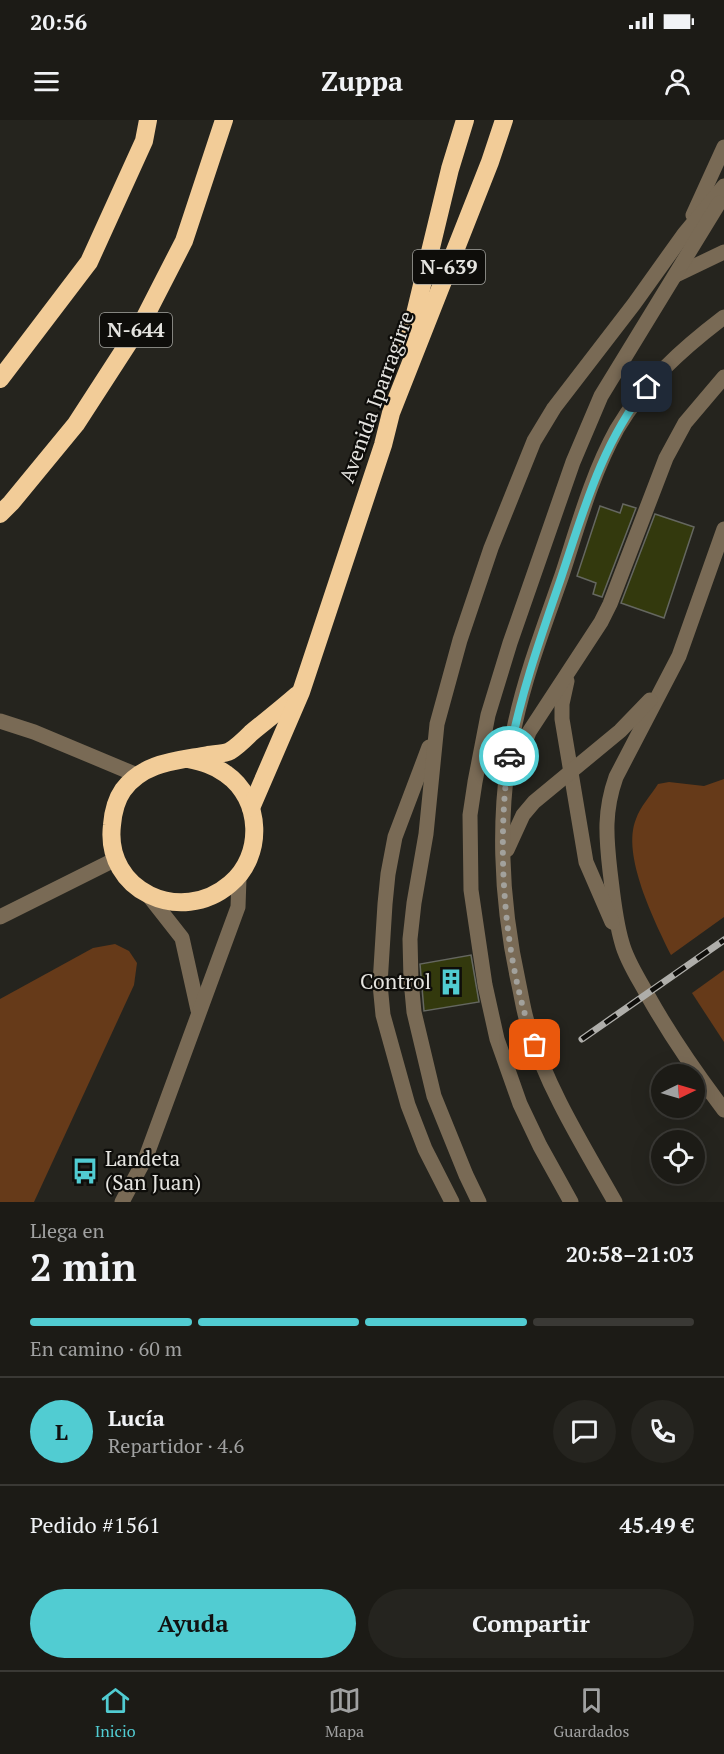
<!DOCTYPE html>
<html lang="es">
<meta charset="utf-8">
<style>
body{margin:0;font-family:"PT Serif",serif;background:#25241f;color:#f1f3f6;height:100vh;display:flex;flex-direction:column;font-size:22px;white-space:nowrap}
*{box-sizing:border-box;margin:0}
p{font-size:20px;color:#a0a1a1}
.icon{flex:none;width:33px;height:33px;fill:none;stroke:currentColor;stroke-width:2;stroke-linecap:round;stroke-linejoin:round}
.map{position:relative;height:1082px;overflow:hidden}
.panel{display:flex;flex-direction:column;background:#1c1b16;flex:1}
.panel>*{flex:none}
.needle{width:39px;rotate:85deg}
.controls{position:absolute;left:651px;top:944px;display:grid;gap:12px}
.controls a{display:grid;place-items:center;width:54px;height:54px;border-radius:50%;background:#1c1b16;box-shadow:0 6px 24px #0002,0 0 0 2px #3a3935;font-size:30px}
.pin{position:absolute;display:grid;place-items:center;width:51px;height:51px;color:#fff;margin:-26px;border-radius:12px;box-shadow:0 3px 9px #0006}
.courier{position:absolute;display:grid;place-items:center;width:60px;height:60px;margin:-30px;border:4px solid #51ccd2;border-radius:50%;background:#fff;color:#222;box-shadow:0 2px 8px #0007}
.summary em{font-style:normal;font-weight:800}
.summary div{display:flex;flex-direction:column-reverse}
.summary{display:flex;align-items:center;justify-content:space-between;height:102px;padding:0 30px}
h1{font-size:39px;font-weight:800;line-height:45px}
.bar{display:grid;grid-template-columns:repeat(4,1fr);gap:9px 6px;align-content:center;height:72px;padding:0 30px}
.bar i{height:8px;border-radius:4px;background:#3a3935}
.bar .selected{background:#51ccd2}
.bar p{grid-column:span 4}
.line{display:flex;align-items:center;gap:15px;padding:0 30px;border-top:2px solid #3a3935}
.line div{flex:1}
.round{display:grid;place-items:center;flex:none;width:63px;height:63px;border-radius:32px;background:#25241f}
.action{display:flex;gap:12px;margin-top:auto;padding:12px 30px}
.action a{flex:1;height:69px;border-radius:36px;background:#51ccd2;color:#111;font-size:24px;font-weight:800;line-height:69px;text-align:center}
.action a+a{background:#25241f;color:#f1f3f6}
.status{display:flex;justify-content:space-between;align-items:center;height:42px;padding:0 30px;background:#1c1b16;direction:ltr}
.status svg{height:16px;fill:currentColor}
header{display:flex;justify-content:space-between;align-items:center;height:78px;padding:0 30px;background:#1c1b16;font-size:27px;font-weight:800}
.menu{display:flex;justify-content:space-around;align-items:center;height:84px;border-top:2px solid #3a3935;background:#1c1b16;font-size:16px;color:#a0a1a1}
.menu a{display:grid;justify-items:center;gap:3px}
.menu .selected{color:#51ccd2}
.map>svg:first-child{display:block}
.green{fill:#663a19}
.building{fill:#33390d;stroke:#656760;stroke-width:1.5}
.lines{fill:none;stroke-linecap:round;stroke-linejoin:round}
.minor{stroke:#796a55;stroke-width:15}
.highway{stroke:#f2cc98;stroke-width:18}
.rail-casing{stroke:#afaeaa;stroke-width:7}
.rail{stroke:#0e0d0a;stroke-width:4.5;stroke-dasharray:14;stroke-linecap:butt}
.done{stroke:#a2a19c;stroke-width:6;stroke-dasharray:0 10.8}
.route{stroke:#51ccd2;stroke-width:8}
.labels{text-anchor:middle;stroke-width:4.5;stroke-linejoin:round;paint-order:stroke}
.shield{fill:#0e0d0a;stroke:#a4a4a0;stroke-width:1.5}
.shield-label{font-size:20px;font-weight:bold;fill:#e5e4e0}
.street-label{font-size:21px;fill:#e5e4e0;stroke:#0e0d0a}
.poi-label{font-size:21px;fill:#e5e4e0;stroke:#0e0d0a;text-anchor:end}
</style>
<div class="status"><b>20:56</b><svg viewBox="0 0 49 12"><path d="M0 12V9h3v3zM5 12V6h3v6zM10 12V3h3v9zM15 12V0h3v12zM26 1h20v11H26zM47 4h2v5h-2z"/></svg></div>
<header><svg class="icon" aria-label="menu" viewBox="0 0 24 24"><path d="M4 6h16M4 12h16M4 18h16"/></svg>Zuppa<svg class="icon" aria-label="person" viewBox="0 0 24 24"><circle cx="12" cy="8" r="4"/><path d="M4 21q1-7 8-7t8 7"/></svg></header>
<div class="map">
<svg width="724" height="1082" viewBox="0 0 724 1082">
<rect width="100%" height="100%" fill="#25241e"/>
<g class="green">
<path d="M724,659V797L671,835C655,802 621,735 636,699C640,687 651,675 658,664L669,662L704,666Z"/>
<polygon points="115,824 129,831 137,843 134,865 34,1082 0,1082 0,879 93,828"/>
<polygon points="724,850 724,922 692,873"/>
</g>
<g class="building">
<polygon points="623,384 636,388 602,477 593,474 596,463 577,456 600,386 620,393"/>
<polygon points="655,394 694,407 664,498 621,483"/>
<polygon points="471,835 479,882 424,891 420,844"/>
</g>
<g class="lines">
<g class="minor">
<polyline points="693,95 724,27"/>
<polyline points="676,155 724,132"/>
<path d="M724,409L679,536L616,657C604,691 606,716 610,751C613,775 615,800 622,823C627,842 639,859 648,876C671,917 696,953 724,990"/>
<polyline points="567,561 562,584 562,599 586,742 612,802"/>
<polyline points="0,601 34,612 137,655"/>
<polyline points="429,627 395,717 388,754 385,784 380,864 383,895 408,985 425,1029 452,1082"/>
<polyline points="514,651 529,612 601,502 610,484 666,338 685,303 724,257"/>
<polyline points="507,730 523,695 534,682 620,611 650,580"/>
<polyline points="149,776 182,818 198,890"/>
<polyline points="0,797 116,739"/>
<polyline points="122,1082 146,1037 238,787 239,758"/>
<polyline points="479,1082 466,1055 434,976 414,892 411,860 410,819 414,783 426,714 437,604 460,520 491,428 534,321 554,288 634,184 684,114 724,66"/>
<polyline points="571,1082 540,1026 520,984 497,919 485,865 471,770 470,695 475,662 488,595 510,523 573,342 601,276 719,83"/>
<path d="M615,1082C584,1027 547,968 529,908C524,894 522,879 519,865C500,780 496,689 515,604C526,553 545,504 562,455C578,406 592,354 617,309C644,263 682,229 724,197"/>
</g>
<g class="highway">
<polyline points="407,227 450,49 465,0"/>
<polyline points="0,259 89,142 144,21 148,0"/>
<polyline points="0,394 11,383 76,304 144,199 184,121 224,0"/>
<path d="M188,639C202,642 214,645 226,654C262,679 264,736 230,764C181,806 104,771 112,705C113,693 116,680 123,670C144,642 176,641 208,635C215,634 225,634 230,631C238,626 245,619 251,613C267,600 282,588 297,575"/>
<polyline points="251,688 301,572 383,325 391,293 490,42 504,0"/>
</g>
<g class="rail-casing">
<polyline id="rail" points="582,919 724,820"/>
</g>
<use href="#rail" class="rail"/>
</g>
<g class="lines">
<path class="done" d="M509,636C496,726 503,839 535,925"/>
<path class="route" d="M509,636C520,576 540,519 560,461C583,393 601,324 647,267"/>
</g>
<defs>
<g id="building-bare" transform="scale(2.07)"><path d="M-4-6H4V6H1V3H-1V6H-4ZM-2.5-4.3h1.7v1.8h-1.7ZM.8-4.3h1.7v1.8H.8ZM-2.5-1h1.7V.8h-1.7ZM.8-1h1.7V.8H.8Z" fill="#51ccd2" stroke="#0e0d0a" stroke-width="2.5" paint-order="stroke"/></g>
<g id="bus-bare" transform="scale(2.07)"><path d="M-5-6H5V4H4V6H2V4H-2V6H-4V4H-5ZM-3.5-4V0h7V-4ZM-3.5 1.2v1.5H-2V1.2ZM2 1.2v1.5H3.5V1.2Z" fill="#51ccd2" stroke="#0e0d0a" stroke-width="2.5" paint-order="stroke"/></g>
</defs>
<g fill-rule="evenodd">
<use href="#building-bare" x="451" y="862"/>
<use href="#bus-bare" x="85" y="1051"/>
</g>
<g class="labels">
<g class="shield">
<rect x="413" y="130" width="72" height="34" rx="4.5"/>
<rect x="100" y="193" width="72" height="34" rx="4.5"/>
</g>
<g class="shield-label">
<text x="449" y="154">N-639</text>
<text x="136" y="217">N-644</text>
</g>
<g class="street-label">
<text transform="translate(377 277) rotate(-70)" y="7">Avenida Iparragirre</text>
</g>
<g class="poi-label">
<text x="431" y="869">Control</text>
<text x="105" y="1046" text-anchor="start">Landeta<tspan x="105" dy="24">(San Juan)</tspan></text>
</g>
</g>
</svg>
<div class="controls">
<a><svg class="needle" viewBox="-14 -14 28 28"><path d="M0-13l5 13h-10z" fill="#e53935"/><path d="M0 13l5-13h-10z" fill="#a0a1a1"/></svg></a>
<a><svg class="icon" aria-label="locate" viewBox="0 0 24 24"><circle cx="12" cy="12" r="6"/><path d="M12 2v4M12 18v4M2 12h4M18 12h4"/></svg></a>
</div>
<div class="pin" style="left:535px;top:925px;background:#ea580c"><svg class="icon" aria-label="bag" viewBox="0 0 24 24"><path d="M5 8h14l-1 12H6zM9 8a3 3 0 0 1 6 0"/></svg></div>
<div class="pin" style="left:647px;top:267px;background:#1f2937"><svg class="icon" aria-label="home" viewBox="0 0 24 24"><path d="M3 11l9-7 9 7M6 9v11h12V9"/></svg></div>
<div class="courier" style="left:509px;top:636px"><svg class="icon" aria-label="car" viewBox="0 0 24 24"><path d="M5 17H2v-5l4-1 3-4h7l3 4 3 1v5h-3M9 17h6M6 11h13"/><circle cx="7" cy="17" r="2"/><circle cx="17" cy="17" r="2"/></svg></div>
</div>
<section class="panel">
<div class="summary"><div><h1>2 min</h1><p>Llega en</p></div><em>20:58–21:03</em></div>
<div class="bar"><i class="selected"></i><i class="selected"></i><i class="selected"></i><i></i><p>En camino · 60 m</p></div>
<div class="line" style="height:108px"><b class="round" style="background:#51ccd2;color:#111">L</b><div><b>Lucía</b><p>Repartidor · 4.6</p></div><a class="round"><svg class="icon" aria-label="chat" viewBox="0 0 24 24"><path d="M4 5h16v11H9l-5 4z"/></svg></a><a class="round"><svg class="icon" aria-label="phone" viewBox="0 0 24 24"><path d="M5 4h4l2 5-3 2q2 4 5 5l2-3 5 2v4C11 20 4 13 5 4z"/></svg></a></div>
<div class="line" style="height:78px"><div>Pedido #1561</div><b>45.49 €</b></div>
<div class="action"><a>Ayuda</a><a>Compartir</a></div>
</section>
<nav class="menu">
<a class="selected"><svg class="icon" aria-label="home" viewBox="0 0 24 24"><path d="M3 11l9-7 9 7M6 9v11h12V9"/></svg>Inicio</a>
<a><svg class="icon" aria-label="map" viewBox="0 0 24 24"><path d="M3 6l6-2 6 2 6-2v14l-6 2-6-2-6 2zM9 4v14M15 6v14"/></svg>Mapa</a>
<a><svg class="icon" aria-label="saved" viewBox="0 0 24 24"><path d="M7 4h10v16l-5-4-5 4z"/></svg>Guardados</a>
</nav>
